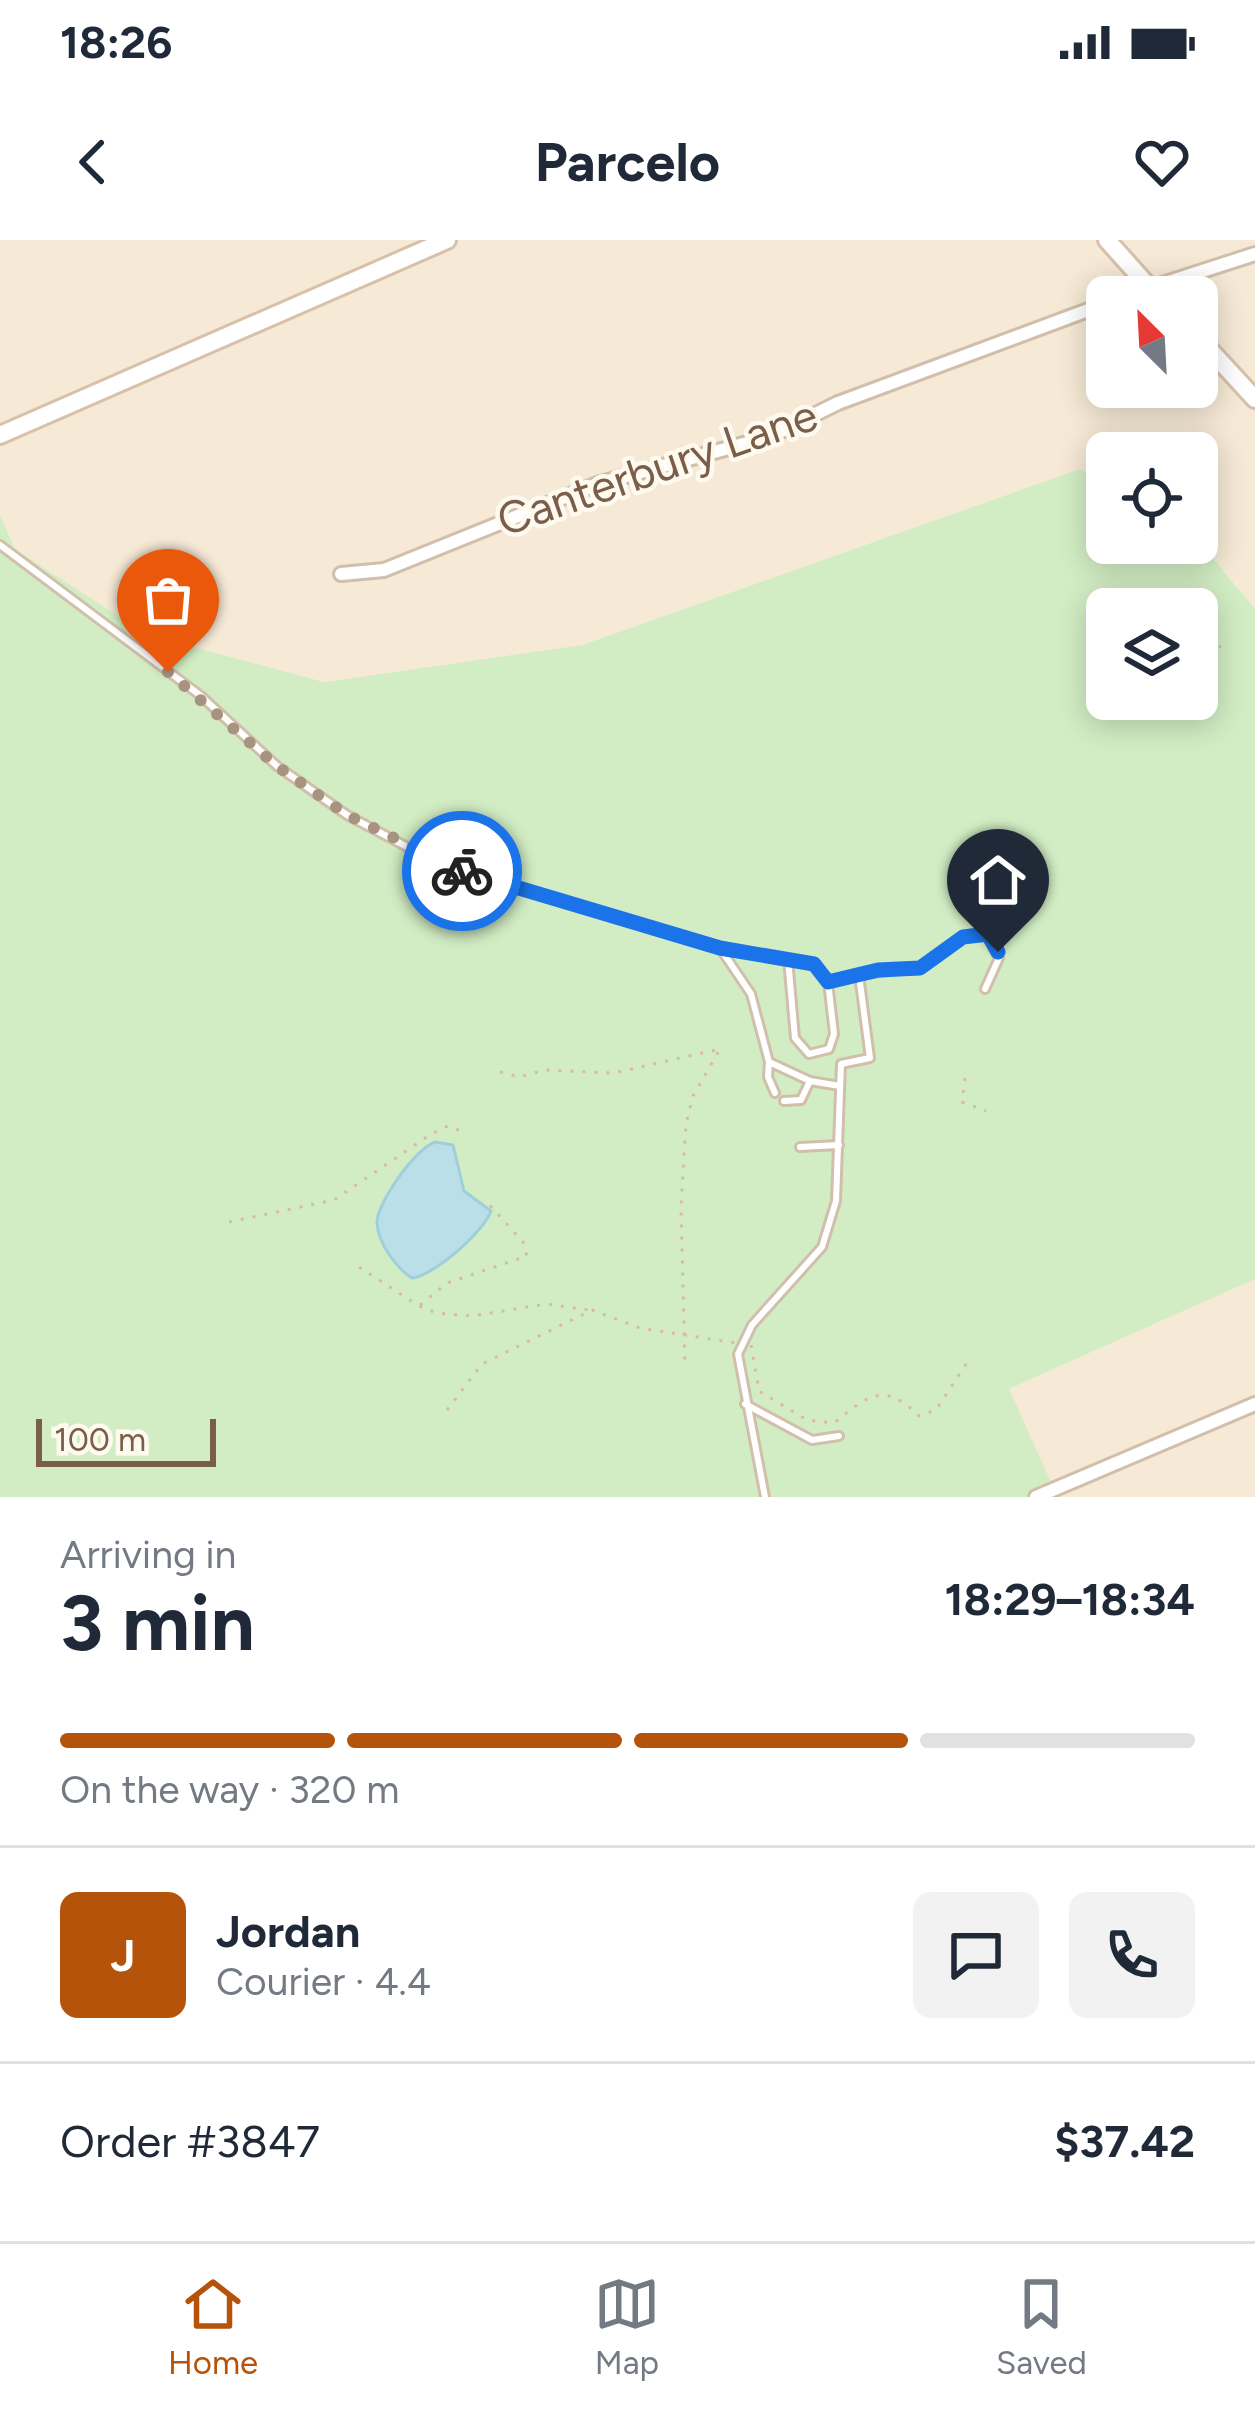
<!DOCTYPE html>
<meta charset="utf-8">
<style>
body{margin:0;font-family:Figtree,sans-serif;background:#f2f2f3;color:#1f2937;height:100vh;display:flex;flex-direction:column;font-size:45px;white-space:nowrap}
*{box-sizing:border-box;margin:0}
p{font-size:39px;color:#747a83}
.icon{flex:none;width:66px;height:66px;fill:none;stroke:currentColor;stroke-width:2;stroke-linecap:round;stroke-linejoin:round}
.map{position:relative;height:1257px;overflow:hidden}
.panel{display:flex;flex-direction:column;background:#fff;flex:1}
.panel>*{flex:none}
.needle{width:78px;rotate:336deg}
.fabs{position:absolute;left:1086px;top:36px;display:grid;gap:24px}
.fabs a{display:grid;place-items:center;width:132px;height:132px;border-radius:18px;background:#fff;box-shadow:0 6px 30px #0003;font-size:60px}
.scale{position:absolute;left:36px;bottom:30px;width:180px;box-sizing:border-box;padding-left:12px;border:6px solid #7a5e49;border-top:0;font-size:33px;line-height:42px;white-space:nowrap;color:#7a5e49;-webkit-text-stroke:9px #fffaef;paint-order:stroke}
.pin{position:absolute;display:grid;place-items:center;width:102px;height:102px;color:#fff;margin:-123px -51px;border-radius:50% 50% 50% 0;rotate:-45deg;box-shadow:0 0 12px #0007}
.pin .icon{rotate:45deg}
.courier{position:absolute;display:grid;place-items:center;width:120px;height:120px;margin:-60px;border:9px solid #1a73e8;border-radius:50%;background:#fff;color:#222;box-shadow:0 3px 15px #0007}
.head em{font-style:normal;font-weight:700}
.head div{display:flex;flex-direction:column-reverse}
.head{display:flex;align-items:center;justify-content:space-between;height:204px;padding:0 60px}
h1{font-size:78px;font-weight:700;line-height:90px}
.bar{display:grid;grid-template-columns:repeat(4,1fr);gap:18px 12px;align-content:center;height:144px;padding:0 60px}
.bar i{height:15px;border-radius:9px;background:#e0e1e3}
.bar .on{background:#b45309}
.bar p{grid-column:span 4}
.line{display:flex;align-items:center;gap:30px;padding:0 60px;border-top:3px solid #e0e1e3}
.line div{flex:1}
.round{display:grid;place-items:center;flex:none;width:126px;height:126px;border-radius:18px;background:#f2f2f3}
.status{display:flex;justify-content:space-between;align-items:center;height:84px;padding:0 60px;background:#fff;direction:ltr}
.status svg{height:33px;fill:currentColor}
header{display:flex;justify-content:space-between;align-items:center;height:156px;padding:0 60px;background:#fff;font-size:54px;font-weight:700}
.menu{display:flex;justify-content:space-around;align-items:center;height:168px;border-top:3px solid #e0e1e3;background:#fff;font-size:33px;color:#747a83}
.menu a{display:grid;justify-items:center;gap:6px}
.menu .on{color:#b45309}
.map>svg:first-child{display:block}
.residential{fill:#f6e9d5;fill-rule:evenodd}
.green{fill:#d2edc4;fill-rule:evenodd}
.water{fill:#badfe9;stroke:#a0cfdc;stroke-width:3}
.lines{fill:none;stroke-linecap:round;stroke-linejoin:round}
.lane-casing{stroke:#d1bfac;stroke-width:12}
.street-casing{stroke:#d1bfac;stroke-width:18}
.secondary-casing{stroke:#d7c1ab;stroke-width:22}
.path{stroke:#dabaa0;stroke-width:3;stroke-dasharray:3 9;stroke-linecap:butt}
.lane{stroke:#fff;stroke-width:6}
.street{stroke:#fff;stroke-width:12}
.secondary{stroke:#fff;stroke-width:16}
.done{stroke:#a89381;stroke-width:12;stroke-dasharray:0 21.6}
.route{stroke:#1a73e8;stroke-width:15}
.labels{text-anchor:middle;stroke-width:9;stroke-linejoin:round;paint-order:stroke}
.street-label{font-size:45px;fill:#7a5e49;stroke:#fffaef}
</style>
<div class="status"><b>18:26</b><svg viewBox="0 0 49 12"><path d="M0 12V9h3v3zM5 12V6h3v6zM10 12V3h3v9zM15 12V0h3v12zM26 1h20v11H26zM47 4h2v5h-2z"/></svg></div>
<header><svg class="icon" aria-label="back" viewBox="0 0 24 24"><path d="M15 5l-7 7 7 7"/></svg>Parcelo<svg class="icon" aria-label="heart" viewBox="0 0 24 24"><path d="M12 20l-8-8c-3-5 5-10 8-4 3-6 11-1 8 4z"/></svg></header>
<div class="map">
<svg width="1255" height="1257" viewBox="0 0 1255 1257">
<rect width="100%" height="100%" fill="#fef6e8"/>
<g class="residential">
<path d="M0,0H1255V369L1197,299V213H1107V244L1080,229L582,405L324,442L146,394L15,309L0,275ZM1107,57H1197V147H1107Z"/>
<polygon points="1255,1039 1255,1257 1036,1257 1009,1149"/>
</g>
<path class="green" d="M1080,229L1107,244V303H1197V299L1255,369V1039L1009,1149L1054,1249L1035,1257H0V275L15,309L146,394L324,442L582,405ZM1107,369H1197V459H1107Z"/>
<path class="water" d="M436,902L453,905L464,951L491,971C484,992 433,1036 412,1038C396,1028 378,1003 377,983C376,964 417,906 436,902Z"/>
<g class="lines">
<g class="lane-casing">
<g id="lane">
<polyline points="0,305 201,456 277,526 347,575 426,617 492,642 720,708 814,724 828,742 859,735 870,818 841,824 836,961 822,1007 752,1085 738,1114 765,1257"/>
<polyline points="722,711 751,754 769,822 810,841 840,846"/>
<polyline points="788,719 795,798 809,814 829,809 834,794 828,742"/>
<polyline points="859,735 920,727 963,697 985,693 999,718 985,749"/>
<polyline points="769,822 768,837 775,853"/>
<polyline points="784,861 801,860 810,841"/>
<polyline points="800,907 839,905"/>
<polyline points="745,1164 812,1200 839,1196"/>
</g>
</g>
<g class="street-casing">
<g id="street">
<polyline points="1122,57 1255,14"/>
<polyline points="341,334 384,330 597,244 769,197 838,163 1107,63"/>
<polyline points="1036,1257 1255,1164"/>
</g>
</g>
<g class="secondary-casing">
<g id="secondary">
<polyline points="1107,0 1158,57"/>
<polyline points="1197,96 1255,159"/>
<polyline points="0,195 447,0"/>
</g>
</g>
<g class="path">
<polyline points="1121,368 1169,365 1172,369"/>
<polyline points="1197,397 1221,407"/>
<polyline points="500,832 519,837 545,830 614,833 720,809 693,856 686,884 681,966 685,1127"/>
<polyline points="965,838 962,862 986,871"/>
<polyline points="229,982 334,960 431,894 448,886 464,892"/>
<polyline points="359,1027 419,1066 436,1073 472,1076 546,1064 590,1070"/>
<polyline points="420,1065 447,1043 527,1016 523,1002 487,962"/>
<path d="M751,1105L759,1151L807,1180L834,1183C869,1155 884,1141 919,1176L936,1170L968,1121"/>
<polyline points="447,1170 482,1124 592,1070 640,1088 736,1103"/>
</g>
<use href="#lane" class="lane"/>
<use href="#street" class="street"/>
<use href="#secondary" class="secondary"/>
</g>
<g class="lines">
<polyline class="done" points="168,432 277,526 347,575 462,631"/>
<polyline class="route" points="462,631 720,708 814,724 828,742 878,730 920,728 963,697 988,694 998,712"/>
</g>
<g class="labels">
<g class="street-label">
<text transform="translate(657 227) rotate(-19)" y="16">Canterbury Lane</text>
</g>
</g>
</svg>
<div class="fabs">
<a><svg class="needle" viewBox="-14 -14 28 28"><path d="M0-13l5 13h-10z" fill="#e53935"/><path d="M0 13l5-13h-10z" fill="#747a83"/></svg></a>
<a><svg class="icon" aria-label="locate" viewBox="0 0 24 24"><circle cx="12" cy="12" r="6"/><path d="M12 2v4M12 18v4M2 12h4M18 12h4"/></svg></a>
<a><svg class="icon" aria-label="layers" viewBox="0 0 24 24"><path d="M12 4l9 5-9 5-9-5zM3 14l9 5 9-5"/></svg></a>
</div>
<div class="scale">100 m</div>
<div class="pin" style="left:168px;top:432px;background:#ea580c"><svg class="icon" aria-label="bag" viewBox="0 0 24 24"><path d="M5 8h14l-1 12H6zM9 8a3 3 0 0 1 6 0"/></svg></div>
<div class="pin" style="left:998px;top:712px;background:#1f2937"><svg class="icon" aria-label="home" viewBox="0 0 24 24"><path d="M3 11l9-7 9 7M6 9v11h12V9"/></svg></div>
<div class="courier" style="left:462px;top:631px"><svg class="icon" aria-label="bike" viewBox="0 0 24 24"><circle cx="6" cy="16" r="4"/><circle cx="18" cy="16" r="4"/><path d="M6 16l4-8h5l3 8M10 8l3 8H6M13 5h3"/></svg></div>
</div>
<section class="panel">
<div class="head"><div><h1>3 min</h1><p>Arriving in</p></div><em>18:29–18:34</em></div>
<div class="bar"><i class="on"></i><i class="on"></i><i class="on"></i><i></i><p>On the way · 320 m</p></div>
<div class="line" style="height:216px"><b class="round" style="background:#b45309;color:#fff">J</b><div><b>Jordan</b><p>Courier · 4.4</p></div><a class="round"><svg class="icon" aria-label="chat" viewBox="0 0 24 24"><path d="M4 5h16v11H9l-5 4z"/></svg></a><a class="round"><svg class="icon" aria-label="phone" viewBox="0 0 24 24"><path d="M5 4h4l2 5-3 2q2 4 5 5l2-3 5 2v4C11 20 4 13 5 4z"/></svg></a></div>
<div class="line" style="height:156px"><div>Order #3847</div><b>$37.42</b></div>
</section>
<nav class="menu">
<a class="on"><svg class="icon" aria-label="home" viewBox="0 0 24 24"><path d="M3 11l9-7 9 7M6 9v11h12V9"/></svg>Home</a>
<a><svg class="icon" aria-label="map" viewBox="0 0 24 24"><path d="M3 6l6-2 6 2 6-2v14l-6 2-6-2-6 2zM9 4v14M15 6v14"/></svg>Map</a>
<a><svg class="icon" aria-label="saved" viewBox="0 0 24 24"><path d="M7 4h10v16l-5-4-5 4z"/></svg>Saved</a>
</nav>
